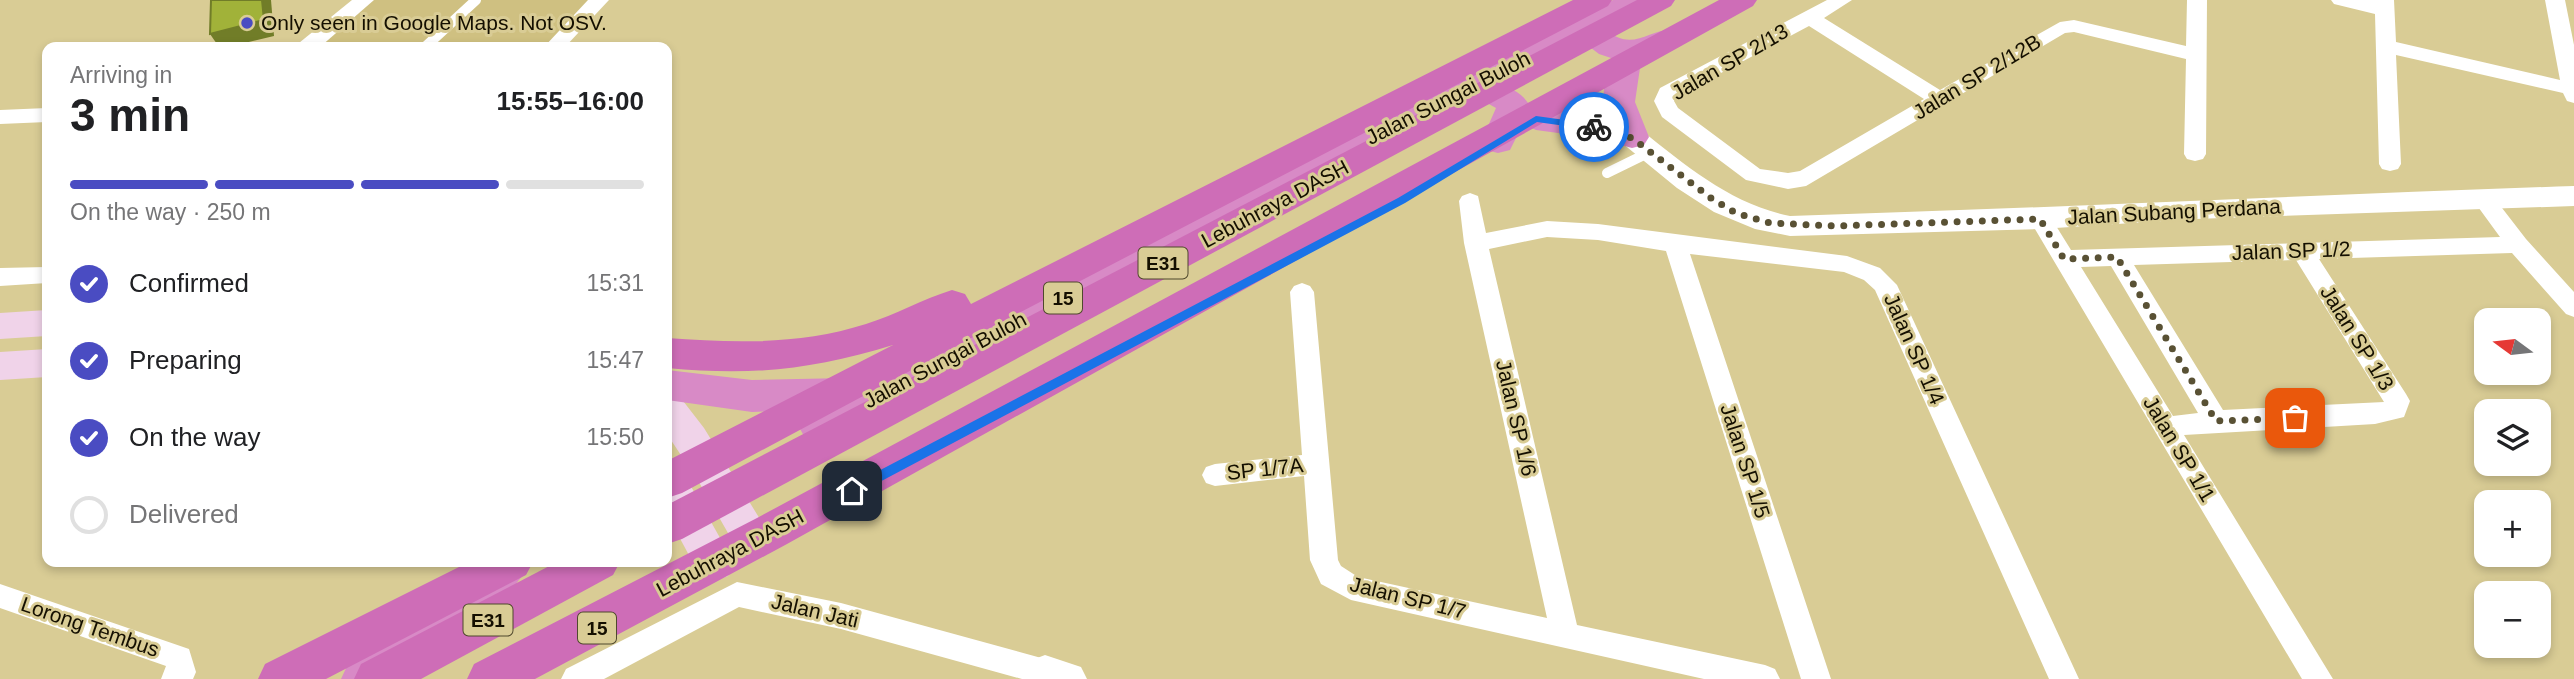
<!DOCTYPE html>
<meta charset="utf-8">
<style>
body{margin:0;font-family:Helvetica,sans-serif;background:#f2f2f2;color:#202124;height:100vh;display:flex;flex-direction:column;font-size:26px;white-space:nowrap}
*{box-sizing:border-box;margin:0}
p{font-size:23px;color:#757577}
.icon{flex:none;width:38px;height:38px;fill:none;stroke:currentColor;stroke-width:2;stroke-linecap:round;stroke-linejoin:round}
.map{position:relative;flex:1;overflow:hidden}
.sheet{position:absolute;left:42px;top:42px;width:630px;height:525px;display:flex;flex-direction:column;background:#fff;border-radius:14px;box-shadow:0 4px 10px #0003}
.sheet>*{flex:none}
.needle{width:46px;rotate:285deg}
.buttons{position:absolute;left:2474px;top:308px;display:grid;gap:14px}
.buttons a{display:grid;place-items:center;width:77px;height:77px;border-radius:14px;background:#fff;box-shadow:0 4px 10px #0003;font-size:35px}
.pin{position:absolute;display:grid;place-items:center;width:60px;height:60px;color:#fff;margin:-30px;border-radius:14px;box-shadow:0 4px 10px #0006}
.courier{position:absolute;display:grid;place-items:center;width:70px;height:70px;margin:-35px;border:5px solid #1a73e8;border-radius:50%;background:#fff;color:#222;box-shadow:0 2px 9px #0007}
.head em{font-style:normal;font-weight:700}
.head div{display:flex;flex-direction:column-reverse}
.head{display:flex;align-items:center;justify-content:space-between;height:119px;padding:0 28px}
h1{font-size:46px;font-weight:700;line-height:52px}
.bar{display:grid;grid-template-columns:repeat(4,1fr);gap:10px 7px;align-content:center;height:84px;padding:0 28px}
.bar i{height:9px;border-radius:5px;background:#e0e0e0}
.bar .on{background:#4a4cc2}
.bar p{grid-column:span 4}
ol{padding:0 28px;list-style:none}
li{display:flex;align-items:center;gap:21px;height:77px}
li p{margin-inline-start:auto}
li .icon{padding:7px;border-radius:50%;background:#4a4cc2;color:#fff;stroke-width:4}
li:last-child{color:#757577}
li i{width:38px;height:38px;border:4px solid #e0e0e0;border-radius:50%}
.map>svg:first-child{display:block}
.built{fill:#cfc081}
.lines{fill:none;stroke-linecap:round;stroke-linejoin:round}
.service{stroke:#fff;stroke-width:10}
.minor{fill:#fff;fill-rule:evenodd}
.tertiary{fill:#fff;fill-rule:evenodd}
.secondary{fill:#f0d3e9;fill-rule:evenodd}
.trunk{fill:#d88ac6;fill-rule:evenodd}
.motorway{fill:#ce6db7;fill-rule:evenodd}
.shaded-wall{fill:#717d28}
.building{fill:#a1b239;stroke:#717d28;stroke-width:2}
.route{fill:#1a73e8}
.done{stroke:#595134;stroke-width:7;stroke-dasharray:0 12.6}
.poi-dot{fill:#4a4cc2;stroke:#d9cc95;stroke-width:2.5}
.labels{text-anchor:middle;stroke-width:6;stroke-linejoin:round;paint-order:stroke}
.shield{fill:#d9cc95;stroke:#4f482d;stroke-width:2}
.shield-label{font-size:19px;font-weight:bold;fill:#140f00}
.poi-label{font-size:21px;fill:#140f00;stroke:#d9cc95;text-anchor:start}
.street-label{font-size:21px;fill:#140f00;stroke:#d9cc95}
</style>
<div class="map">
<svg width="2574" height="679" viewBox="0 0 2574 679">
<rect width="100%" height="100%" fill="#d9cc95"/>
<polygon class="built" points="372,0 592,0 546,47 339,47 321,44"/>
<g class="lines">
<g class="service">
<polyline points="425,47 476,0"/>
<polyline points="1607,173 1650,152"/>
</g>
<g class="minor">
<polygon points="352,0 374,0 320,47 294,47"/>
<polygon points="588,0 609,0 565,47 544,47"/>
<path d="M1827,0H1852L1824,18L1940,90L2060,22L2074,20L2186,46L2187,0H2207L2206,154L2203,159L2195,161L2187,159L2184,154L2186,59L2074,32L2065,33L1806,186L1788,189L1746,180L1662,117L1654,101L1660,88ZM1809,26L1924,99L1800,171L1788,173L1760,169L1678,108L1674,101L1676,97Z"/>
<polygon points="2331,0 2394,0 2396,42 2560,80 2545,0 2565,0 2574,45 2574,103 2567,101 2563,93 2396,55 2401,164 2398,169 2390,171 2382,169 2379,164 2375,14 2334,4"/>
<polygon points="47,108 47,122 0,124 0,110"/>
<path d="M2484,192L2492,195L2526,239L2574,292V317L2566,314L2512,253L2319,259L2406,394L2410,401L2404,417L2375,424L2184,435L2333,679H2302L2029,219L2032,213L2040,211L2048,213L2071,250L2500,237L2473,200L2476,195ZM2296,260L2384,402L2223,410L2134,265ZM2111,266L2198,413L2173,416L2081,267Z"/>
<polygon points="1470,193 1478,196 1486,233 1547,221 1598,224 1847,256 1880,268 1897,285 2079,679 2049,679 1875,290 1864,280 1844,272 1690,254 1831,679 1801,679 1666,251 1598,240 1547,237 1489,249 1577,625 1765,665 1775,669 1780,679 1704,679 1351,600 1321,584 1310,560 1304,476 1215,486 1206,483 1202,475 1206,467 1215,464 1302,455 1290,292 1294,286 1302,283 1310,286 1314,292 1338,560 1341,566 1358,577 1547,618 1464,243 1459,201 1462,196"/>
<polygon points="47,267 47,283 0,286 0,268"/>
<polygon points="737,582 841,603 1045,659 1055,663 1060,672 1057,679 1022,679 841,629 739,607 604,679 561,679 566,669"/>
<polygon points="0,584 189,649 196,672 193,679 161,679 166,666 0,608"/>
</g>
<g class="tertiary">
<path d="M1632,128L1642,131C1688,167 1731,204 1790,216C2051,208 2313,195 2574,186V206L2194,219L2040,229L1790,236L1755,229L1714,212L1677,188L1622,143L1618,137L1622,131Z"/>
<polygon points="1045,655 1081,667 1087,679 1023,679 1032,660"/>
</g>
<g class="secondary">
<polygon points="47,310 47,336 0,339 0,313"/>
<polygon points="47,349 47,377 0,380 0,352"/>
<polygon points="667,393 680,397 704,428 774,542 768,554 754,559 740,554 700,484 667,434"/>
<polygon points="667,462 680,467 728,552 734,564 728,576 714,581 700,576 667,514"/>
</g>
<g class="trunk">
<path d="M1613,0H1651L1647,6L1607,27L1606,30C1636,55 1651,23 1682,31L1687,38L1682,45L1633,60L1640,68L1635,102L1649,137L1644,145L1632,148L1595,138L1536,130L1523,124L1510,150L1498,153L1486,150L1481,142L1496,108L1487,103L1461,105L833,438L819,443L805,438L799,427L805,416L815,410L752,412L667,400V370L752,380L846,378L860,383L862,386ZM1582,41L1599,54L1617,60L1613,61C1601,78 1602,101 1609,120L1536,108L1529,110L1530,106C1523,94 1513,88 1499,85Z"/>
<polygon points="481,562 530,562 523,575 511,590 399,679 341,679 348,664"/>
</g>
<g class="motorway">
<path d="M1573,0H1612L1608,6L990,328L682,493L667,498V461L893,345C812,370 751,376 667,368V338C735,343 800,345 866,324C895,315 923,299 952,290L965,294L971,304Z"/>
<polygon points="1637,0 1675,0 1671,6 682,539 667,544 667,505"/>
<polygon points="1719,0 1757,0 1753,6 787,544 535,679 467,679 474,664 757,518"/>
<polygon points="469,562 533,562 526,575 326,679 258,679 265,664"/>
<polygon points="557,562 620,562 613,575 421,679 354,679 361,664"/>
</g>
</g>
<polygon class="shaded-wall" points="262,0 271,0 274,36 228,47 219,47 210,34"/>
<polygon class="building" points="211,0 262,0 264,20 210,34"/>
<polygon class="route" points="1536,116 1594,124 1599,127 1594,130 1537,122 1405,203 857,494 848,494 848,487 1398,198"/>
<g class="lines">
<polyline class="done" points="1594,127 1632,138 1711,198 1736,213 1770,223 1836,226 2040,219 2064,259 2117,257 2216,421 2295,418"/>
</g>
<circle class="poi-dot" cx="247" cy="23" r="7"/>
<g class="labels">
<g class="shield">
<rect x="1138.5" y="247.5" width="49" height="31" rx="5"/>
<rect x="1044" y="282.5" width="38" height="31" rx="5"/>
<rect x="463.5" y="604.5" width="49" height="31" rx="5"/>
<rect x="578" y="612.5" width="38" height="31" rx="5"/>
</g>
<g class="shield-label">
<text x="1163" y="270">E31</text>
<text x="1063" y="305">15</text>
<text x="488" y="627">E31</text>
<text x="597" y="635">15</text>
</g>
<g class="poi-label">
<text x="261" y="30">Only seen in Google Maps. Not OSV.</text>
</g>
<g class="street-label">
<text transform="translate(1730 62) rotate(-30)" y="7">Jalan SP 2/13</text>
<text transform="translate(1977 77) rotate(-31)" y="7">Jalan SP 2/12B</text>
<text transform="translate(1448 98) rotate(-27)" y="7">Jalan Sungai Buloh</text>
<text transform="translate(1275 204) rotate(-28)" y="7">Lebuhraya DASH</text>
<text transform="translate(2174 212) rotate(-3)" y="7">Jalan Subang Perdana</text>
<text transform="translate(2291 251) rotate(-2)" y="7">Jalan SP 1/2</text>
<text transform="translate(2357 338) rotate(58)" y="7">Jalan SP 1/3</text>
<text transform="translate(1914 349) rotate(66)" y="7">Jalan SP 1/4</text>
<text transform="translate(945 360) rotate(-28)" y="7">Jalan Sungai Buloh</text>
<text transform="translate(1516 418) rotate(77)" y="7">Jalan SP 1/6</text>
<text transform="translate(2179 449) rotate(59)" y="7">Jalan SP 1/1</text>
<text transform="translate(1745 461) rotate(72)" y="7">Jalan SP 1/5</text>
<text transform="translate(1265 469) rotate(-6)" y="7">SP 1/7A</text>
<text transform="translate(730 553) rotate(-28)" y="7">Lebuhraya DASH</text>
<text transform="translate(1408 598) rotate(14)" y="7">Jalan SP 1/7</text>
<text transform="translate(815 611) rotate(13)" y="7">Jalan Jati</text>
<text transform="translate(90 627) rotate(19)" y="7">Lorong Tembus</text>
</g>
</g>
</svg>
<div class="buttons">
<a><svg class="needle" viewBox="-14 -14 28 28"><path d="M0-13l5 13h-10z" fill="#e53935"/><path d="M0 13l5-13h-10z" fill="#757577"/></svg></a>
<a><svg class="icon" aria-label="layers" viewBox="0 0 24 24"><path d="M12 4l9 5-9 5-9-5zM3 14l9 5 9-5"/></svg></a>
<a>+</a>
<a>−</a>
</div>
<div class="pin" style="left:2295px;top:418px;background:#ea580c"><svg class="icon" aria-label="bag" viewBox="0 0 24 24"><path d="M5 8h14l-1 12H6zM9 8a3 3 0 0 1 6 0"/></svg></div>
<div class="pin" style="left:852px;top:491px;background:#1f2937"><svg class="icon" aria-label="home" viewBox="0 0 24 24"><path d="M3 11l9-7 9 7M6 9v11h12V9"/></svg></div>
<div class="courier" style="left:1594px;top:127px"><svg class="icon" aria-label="bike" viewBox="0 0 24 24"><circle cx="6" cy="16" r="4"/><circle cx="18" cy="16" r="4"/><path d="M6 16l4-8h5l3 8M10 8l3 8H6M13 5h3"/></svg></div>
<section class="sheet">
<div class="head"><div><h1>3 min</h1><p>Arriving in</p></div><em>15:55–16:00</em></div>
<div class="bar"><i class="on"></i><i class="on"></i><i class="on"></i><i></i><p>On the way · 250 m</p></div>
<ol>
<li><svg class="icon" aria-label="check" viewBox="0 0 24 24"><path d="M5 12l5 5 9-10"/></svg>Confirmed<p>15:31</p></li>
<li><svg class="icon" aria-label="check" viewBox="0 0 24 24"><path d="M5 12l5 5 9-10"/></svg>Preparing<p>15:47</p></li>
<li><svg class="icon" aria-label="check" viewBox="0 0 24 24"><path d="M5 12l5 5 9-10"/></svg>On the way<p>15:50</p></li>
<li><i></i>Delivered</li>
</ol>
</section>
</div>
